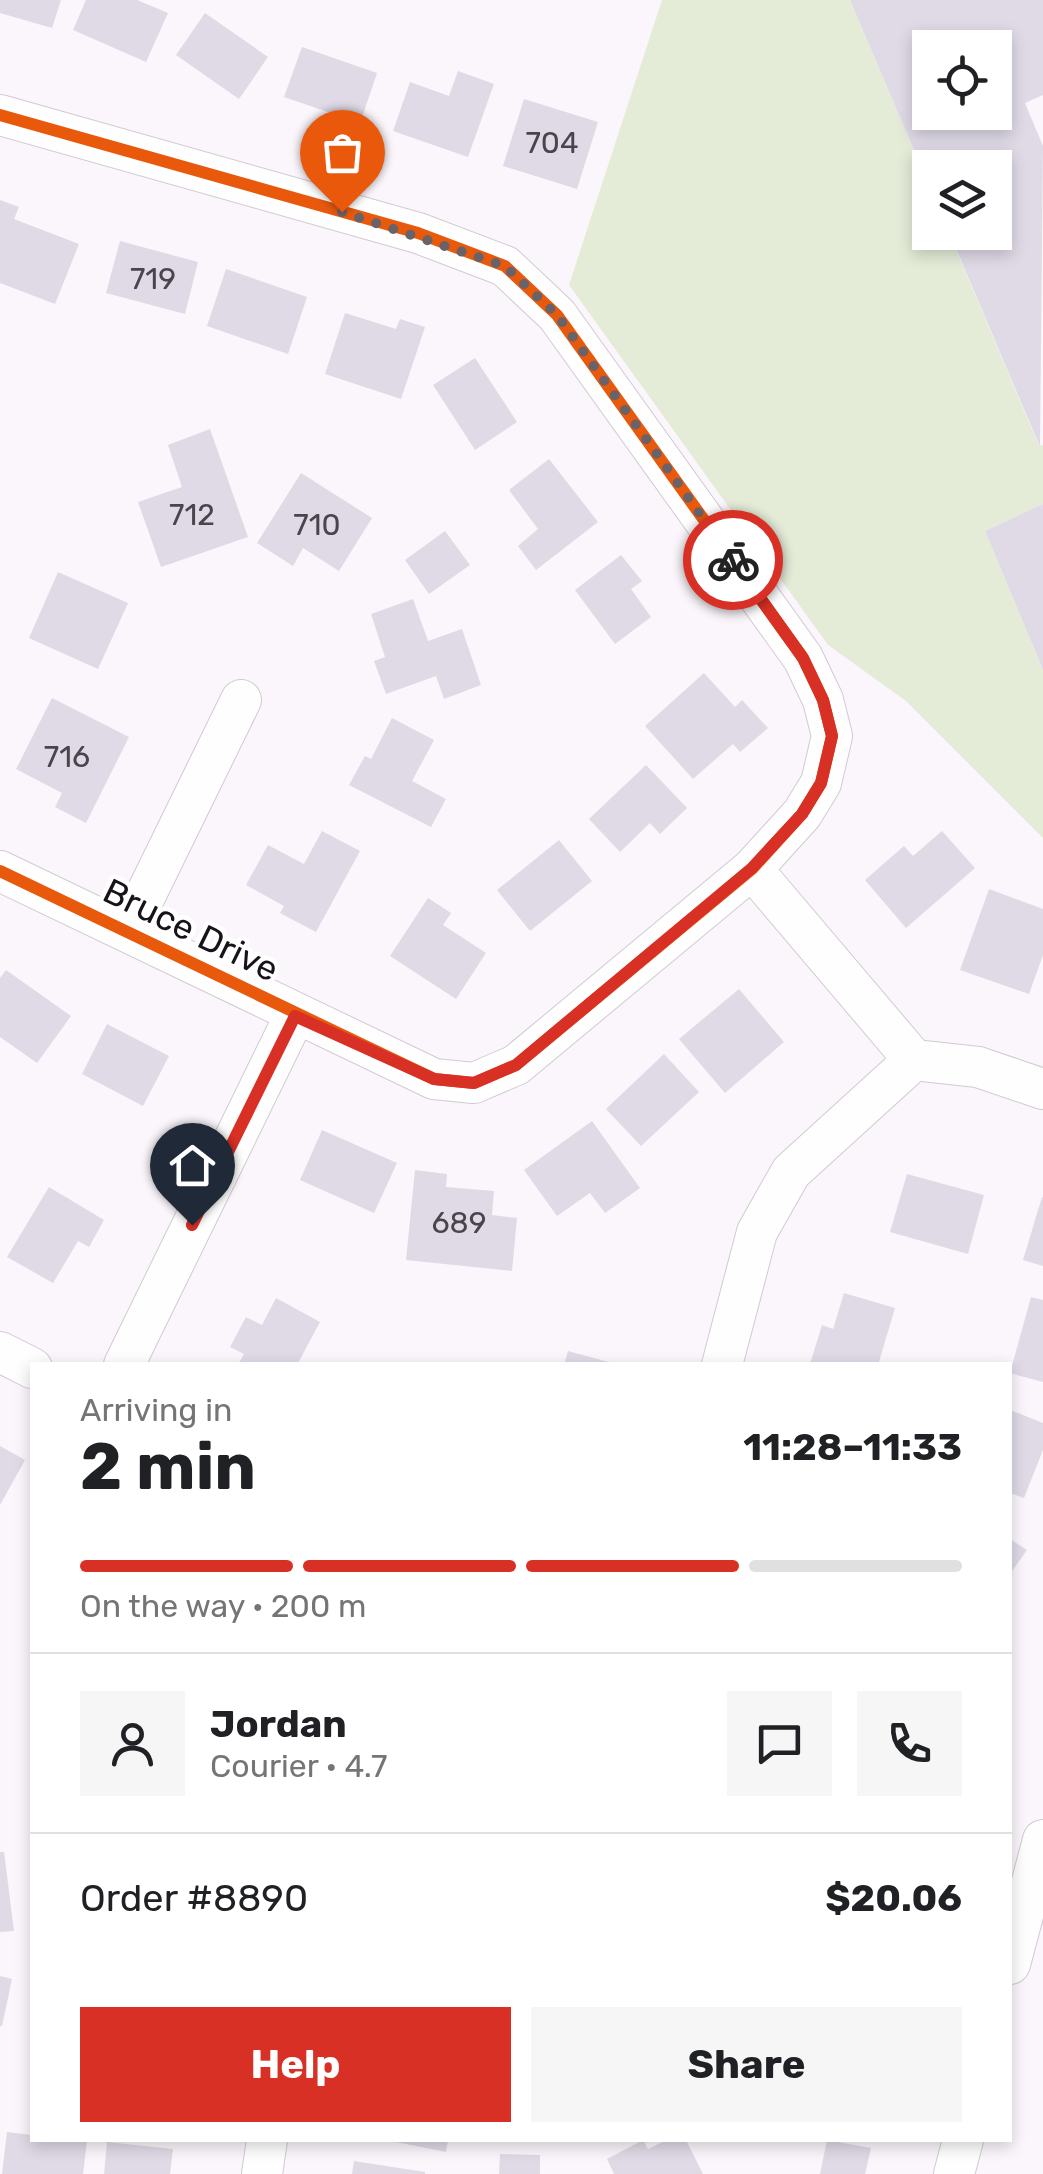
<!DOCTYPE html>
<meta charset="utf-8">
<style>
body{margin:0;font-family:Rubik,sans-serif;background:#f6f6f6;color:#202124;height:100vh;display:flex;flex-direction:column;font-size:38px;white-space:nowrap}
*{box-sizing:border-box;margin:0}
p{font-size:32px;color:#757577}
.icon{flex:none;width:55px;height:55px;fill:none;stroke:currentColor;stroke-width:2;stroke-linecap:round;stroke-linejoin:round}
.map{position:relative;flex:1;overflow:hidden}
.side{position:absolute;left:30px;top:1362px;width:982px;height:780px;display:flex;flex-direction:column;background:#fff;border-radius:0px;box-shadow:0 5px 15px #0003}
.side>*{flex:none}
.fabs{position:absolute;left:912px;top:30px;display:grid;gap:20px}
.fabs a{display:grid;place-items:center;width:100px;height:100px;border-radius:0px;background:#fff;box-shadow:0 5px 15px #0003;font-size:50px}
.pin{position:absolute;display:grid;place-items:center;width:85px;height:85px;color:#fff;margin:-102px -42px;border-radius:50% 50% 50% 0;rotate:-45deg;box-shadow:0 0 10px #0007}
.pin .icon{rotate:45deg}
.courier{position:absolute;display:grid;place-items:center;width:100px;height:100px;margin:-50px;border:8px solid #d93025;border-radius:50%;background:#fff;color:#222;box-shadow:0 2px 12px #0007}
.summary em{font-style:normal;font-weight:700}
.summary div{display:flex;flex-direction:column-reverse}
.summary{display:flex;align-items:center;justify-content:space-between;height:170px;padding:0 50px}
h1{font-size:65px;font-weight:700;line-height:75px}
.bar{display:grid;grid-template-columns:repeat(4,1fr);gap:15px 10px;align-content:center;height:120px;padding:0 50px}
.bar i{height:12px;border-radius:8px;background:#e0e0e0}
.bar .active{background:#d93025}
.bar p{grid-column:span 4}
.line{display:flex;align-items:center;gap:25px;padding:0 50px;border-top:2px solid #e0e0e0}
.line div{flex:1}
.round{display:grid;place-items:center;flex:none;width:105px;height:105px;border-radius:0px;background:#f6f6f6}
.primary-button{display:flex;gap:20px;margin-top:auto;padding:20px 50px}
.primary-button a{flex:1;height:115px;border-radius:0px;background:#d93025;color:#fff;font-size:40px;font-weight:700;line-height:115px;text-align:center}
.primary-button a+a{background:#f6f6f6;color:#202124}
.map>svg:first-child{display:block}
.green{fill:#e4ecd8}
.building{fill:#dfdae6;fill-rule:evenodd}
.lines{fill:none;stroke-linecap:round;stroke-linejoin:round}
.minor-casing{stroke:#d1cbd1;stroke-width:42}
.minor{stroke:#fefefe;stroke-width:40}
.cycleway-casing{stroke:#fff;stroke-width:19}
.cycleway{stroke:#e8590c;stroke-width:12}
.done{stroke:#696269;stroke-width:10;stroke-dasharray:0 18}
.route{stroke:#d93025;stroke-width:12}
.labels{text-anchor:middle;stroke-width:9;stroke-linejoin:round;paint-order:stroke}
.number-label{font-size:30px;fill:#4b444d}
.street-label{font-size:35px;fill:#1a121a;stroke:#fff}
</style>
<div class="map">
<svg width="1043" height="2174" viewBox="0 0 1043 2174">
<rect width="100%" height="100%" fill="#fbf6fb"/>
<polygon class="green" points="662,0 850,0 930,188 930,232 949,233 1039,446 1043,445 1043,504 985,531 1043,670 1043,838 906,701 828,645 569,285"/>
<g class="building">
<polygon points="0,0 61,0 52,28 0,13"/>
<polygon points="86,0 137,0 168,13 146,62 73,30"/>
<path d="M850,0H1043V95L1025,103L1043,146L1040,447L949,232H995V168H930V188ZM930,48H995V112H930Z"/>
<polygon points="205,13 268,57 239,99 176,55"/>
<polygon points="302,47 377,73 360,123 284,97"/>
<polygon points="458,71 494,84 468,157 393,131 410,82 449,96"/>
<polygon points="524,99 598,122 577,189 503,166"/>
<polygon points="0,200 19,207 14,219 79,244 55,304 0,283"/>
<polygon points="120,241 198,262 185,314 106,293"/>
<polygon points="226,269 307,297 288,354 207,326"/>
<polygon points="345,313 396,329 400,319 425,327 401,399 325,374"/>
<polygon points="475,358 517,422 475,450 433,385"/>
<polygon points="210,429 248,537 161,567 138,502 182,487 168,445"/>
<polygon points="549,459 598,522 536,570 518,546 538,529 509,490"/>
<polygon points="301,473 372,518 339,571 303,548 293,566 257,543"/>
<polygon points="1043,504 1043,670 985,531"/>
<polygon points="445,531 470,565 429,594 405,560"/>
<polygon points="621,555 642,581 631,589 651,617 615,644 575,590"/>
<polygon points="58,572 128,603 98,669 29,638"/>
<polygon points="413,599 428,641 462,629 481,685 444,699 436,676 386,694 374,661 385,657 371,614"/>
<polygon points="704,673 735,707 742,700 768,728 740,752 733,744 693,779 645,726"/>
<polygon points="52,698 129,737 86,823 55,807 62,793 16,769"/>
<polygon points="392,718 434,740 412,781 446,799 431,827 349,785 365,756 371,759"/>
<polygon points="646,765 687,808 660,834 650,823 620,852 589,819"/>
<polygon points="322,831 360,851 316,932 280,913 284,906 246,885 268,845 304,864"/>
<polygon points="942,831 975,868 906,928 865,880 904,846 913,856"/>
<polygon points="559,840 592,881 530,931 497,890"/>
<polygon points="989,889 1043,909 1043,955 1029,994 960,970"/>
<polygon points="428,898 451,913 443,925 486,953 456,999 390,956"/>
<polygon points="6,970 71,1016 37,1063 0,1037 0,978"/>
<polygon points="739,989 784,1042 725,1093 679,1039"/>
<polygon points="107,1024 169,1056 143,1106 82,1074"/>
<polygon points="664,1054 699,1092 641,1146 606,1109"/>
<polygon points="592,1121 640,1188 605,1213 590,1193 557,1216 524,1170"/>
<polygon points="322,1130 397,1163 374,1213 300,1180"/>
<polygon points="415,1170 447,1174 446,1187 494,1191 492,1215 517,1218 512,1271 406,1260"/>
<polygon points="907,1174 984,1195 968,1254 890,1232"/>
<polygon points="49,1187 104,1220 89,1247 78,1241 53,1283 7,1257"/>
<polygon points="1042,1197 1043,1197 1043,1266 1023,1260"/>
<polygon points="844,1293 895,1308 878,1365 810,1364 822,1325 833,1329"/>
<polygon points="1031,1297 1043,1300 1043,1382 1010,1373"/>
<polygon points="276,1298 320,1322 297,1365 238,1365 244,1354 230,1347 246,1317 262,1325"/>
<polygon points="568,1351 616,1364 616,1365 564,1365"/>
<polygon points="1010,1410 1043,1423 1043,1450 1024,1498 1010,1493"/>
<polygon points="0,1446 25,1460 0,1505"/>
<polygon points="1010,1539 1027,1550 1010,1574"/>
<polygon points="0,1852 4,1852 14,1931 0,1932"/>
<polygon points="0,1976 12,1979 2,2026 0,2026"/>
<polygon points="7,2132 32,2135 32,2140 87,2141 83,2174 2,2174"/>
<polygon points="386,2140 448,2140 446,2152"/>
<polygon points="643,2140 648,2149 667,2140 686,2140 703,2174 614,2174 607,2159"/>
<polygon points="827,2140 871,2148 865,2174 820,2174"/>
<polygon points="107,2142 173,2149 170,2174 104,2174"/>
<polygon points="500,2154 540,2155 540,2174 499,2174"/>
<polygon points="354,2161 425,2172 425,2174 352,2174"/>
</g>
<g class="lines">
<g class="minor-casing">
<g id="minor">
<polyline points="0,115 418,233 505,266 557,315 803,658 823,700 832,736 821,783 802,814 752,869 516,1065 474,1083 434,1079 0,871"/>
<polyline points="752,869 914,1060 978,1067 1043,1089"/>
<polyline points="128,931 241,700"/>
<polyline points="0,1352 32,1368"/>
<polyline points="124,1365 295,1015"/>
<polyline points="722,1365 757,1232 791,1172 914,1060"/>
<polyline points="1010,1964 1043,1840"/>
<polyline points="262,2174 267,2140"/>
<polyline points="954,2174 963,2140"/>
</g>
</g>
<use href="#minor" class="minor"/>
<g class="cycleway-casing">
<polyline id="cycleway" points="0,115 418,233 505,266 557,315 803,658 823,700 832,736 821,783 802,814 752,869 516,1065 474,1083 434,1079 0,871"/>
</g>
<use href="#cycleway" class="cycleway"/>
</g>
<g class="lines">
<polyline class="done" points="342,212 505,266 557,315 733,560"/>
<polyline class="route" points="192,1225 295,1016 434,1079 474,1083 516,1065 752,868 802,814 821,783 832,736 823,700 803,658 733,560"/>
</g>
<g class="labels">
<g class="number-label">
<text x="552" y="153">704</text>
<text x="153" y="289">719</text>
<text x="192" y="525">712</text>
<text x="317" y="535">710</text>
<text x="67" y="767">716</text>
<text x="459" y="1233">689</text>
</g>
<g class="street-label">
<text transform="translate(191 930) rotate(26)" y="12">Bruce Drive</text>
</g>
</g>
</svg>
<div class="fabs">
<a><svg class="icon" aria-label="locate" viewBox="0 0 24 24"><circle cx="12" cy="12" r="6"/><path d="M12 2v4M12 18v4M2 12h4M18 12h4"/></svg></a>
<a><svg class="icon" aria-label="layers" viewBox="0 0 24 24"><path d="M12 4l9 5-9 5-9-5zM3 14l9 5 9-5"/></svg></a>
</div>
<div class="pin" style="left:342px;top:212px;background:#ea580c"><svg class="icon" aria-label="bag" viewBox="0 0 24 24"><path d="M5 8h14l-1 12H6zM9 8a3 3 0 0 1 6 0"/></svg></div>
<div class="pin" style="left:192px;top:1225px;background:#1f2937"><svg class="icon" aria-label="home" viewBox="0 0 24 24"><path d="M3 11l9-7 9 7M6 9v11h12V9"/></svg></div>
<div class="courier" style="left:733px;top:560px"><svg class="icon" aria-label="bike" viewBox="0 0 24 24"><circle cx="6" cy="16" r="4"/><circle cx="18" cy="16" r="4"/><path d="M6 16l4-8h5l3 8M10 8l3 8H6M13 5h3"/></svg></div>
<section class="side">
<div class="summary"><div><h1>2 min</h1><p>Arriving in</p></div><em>11:28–11:33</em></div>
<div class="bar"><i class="active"></i><i class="active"></i><i class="active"></i><i></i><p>On the way · 200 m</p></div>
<div class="line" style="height:180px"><a class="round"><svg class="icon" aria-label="person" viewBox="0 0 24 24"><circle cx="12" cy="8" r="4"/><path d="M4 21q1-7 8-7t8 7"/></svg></a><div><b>Jordan</b><p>Courier · 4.7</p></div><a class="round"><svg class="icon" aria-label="chat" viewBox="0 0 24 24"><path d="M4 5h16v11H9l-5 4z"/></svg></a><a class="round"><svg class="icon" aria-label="phone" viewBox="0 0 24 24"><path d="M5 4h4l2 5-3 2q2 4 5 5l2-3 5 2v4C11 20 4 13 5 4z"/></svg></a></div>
<div class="line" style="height:130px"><div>Order #8890</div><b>$20.06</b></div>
<div class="primary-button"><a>Help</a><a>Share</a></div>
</section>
</div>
